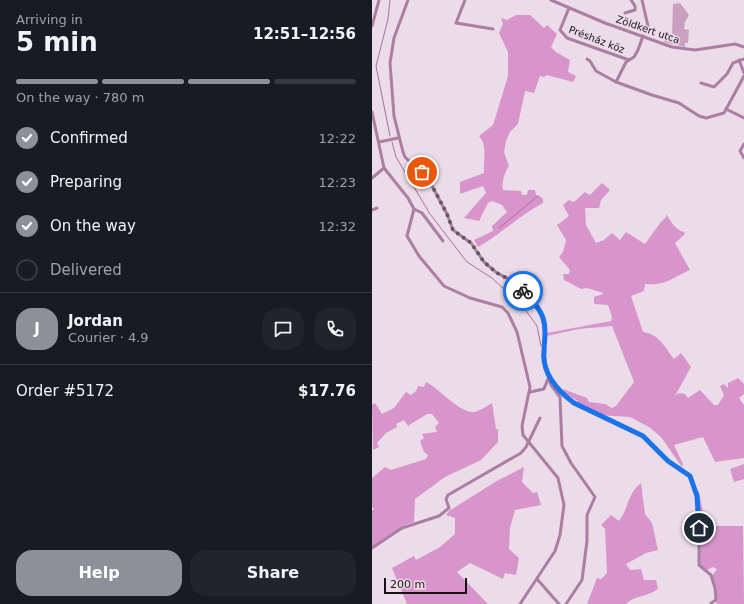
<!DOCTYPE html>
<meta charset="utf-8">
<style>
body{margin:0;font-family:"DejaVu Sans",sans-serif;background:#20242c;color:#f1f3f6;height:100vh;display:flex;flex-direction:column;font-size:15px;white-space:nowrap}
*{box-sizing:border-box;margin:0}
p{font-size:13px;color:#9ea1a6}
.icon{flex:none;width:22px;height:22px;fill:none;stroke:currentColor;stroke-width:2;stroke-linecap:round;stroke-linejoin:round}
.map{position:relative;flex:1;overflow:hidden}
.sheet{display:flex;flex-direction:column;background:#171b24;width:372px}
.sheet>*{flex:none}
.scale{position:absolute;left:12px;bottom:10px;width:83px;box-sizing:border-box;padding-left:4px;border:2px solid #181217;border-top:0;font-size:11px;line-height:14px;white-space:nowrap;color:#181217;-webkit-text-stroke:3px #ecdce9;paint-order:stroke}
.pin{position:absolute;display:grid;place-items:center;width:34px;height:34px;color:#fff;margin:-17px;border:2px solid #fff;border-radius:50%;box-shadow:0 1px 4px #0007}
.courier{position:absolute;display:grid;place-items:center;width:40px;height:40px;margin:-20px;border:3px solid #1a73e8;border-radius:50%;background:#fff;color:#222;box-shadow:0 1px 5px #0007}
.headline em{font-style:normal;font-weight:700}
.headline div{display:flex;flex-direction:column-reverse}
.headline{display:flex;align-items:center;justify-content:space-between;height:68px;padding:0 16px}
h1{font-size:26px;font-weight:700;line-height:30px}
.bar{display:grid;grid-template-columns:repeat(4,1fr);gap:6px 4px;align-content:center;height:48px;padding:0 16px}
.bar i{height:5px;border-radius:3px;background:#363941}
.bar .current{background:#8c9099}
.bar p{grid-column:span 4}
.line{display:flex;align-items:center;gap:10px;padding:0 16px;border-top:1px solid #363941}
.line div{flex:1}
.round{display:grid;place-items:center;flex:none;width:42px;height:42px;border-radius:16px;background:#20242c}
ol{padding:0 16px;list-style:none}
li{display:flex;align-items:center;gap:12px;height:44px}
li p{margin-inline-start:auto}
li .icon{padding:4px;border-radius:50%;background:#8c9099;color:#fff;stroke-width:4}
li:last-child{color:#9ea1a6}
li i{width:22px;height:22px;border:2px solid #363941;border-radius:50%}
.button{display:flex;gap:8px;margin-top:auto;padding:8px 16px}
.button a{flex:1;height:46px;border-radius:16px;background:#8c9099;color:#fff;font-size:16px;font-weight:700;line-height:46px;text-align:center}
.button a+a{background:#20242c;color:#f1f3f6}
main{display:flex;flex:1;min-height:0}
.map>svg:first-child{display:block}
.green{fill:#caa0c1}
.forest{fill:#d895cb}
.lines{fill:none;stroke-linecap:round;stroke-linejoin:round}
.stream{stroke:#ad6da1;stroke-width:1}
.minor{stroke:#ab7ea2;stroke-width:3}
.done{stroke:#625960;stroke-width:4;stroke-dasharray:0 7.2}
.route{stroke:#1a73e8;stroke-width:5}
.labels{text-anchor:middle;stroke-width:3;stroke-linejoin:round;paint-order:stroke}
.street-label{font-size:10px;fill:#181217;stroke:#ecdce9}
</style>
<main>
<section class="sheet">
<div class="headline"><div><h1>5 min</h1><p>Arriving in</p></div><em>12:51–12:56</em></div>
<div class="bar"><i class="current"></i><i class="current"></i><i class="current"></i><i></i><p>On the way · 780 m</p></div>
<ol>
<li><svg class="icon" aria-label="check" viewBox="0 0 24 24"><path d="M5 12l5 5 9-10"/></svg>Confirmed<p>12:22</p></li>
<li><svg class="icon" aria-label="check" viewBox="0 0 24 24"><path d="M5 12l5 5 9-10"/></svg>Preparing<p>12:23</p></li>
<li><svg class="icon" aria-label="check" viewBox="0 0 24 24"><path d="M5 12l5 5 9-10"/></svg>On the way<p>12:32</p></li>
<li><i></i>Delivered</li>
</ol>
<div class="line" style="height:72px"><b class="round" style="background:#8c9099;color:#fff">J</b><div><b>Jordan</b><p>Courier · 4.9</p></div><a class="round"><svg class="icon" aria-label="chat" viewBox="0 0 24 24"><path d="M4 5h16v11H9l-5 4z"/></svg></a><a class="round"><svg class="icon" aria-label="phone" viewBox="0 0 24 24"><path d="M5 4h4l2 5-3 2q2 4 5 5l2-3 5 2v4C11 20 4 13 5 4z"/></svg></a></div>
<div class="line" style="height:52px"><div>Order #5172</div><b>$17.76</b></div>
<div class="button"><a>Help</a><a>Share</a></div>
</section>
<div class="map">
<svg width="372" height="604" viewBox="0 0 372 604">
<rect width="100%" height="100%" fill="#ecdce9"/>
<polygon class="green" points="308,3 317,15 313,22 312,29 317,30 316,43 313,43 313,47 292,42 295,33 300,34 301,4"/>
<g class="forest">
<path d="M144,15H158L172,28L175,25L185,34L179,47L184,52L198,60L196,72L204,76L201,82L175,75L172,77L168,76L162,93L153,91L146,124L138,132L134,141L132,152L137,166C133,171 129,184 131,190L149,191L150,195H155L156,190H163L164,195C169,197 172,197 171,203C148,215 129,234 106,247L102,240L121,231L120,226L135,212L130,205L120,201L116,203L107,221L92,218L114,193L111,186L88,194V182L112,173C111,159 116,147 107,136L121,125L136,76V52L127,33L131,24L129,18L135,20Z"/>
<path d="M230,183L238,190L229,200L227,208H213L214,225L224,243L232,240L240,233L248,240L254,232L273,244L288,223L294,217V214C299,221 303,230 312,232L313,234L303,243L318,270C301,277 294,286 273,284L272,291L259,296L271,332C287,334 293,347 302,359L309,353L319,367L303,396L307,393L313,394L316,398L328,390L342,405H346L352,395L348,386L352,384L356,388V383L366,378L372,384V394L367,398L372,405V458L343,462L331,437L302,445L311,464L310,467L289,437L277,427L258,417L228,415L204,403L206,401L192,393L191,389L215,398L217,402L233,404L240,408L244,406L262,382L240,326L207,329L175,336V333L239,321L240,317L236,305L222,304V297L231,294V293L215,288L209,289L192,280L191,274H197L198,270L187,257L191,252L194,240L185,225L197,216L191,205L197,200L202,202L213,192L218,195Z"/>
<path d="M54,382C68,389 87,413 102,412C108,411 115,406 120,403L124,429H126V442L109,460L73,477L43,499L42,522L33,525L0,547V511L2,509L0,507V478L13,467L19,470L54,459L56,455L52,452L48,441L52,438L50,434L65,432L63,427L67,423L60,414H55L36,426L32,420L24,424L25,427L14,433L5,443L7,447L1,450L0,405L3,403L10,414L22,408L34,392L39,395L44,391L46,386L52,387Z"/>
<polygon points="372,464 372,479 362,482 358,469"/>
<polygon points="152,467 150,482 161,493 165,492 169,505 143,510 138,528 137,549 147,558 144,575 133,573 131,579 98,563 85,572 116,604 35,604 20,568 42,556 44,560 68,547 83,534 83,518 74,515 77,511 123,482"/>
<path d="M269,483L273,514L280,523L286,550L274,553L254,564L258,570L269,569L272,580H284L286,589C276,597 260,596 254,604H215L225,578L229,579L235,573L233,529L229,525L239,515L247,521C257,508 255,494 269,483Z"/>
<polygon points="325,491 327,492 333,522 337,526 371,526 372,604 344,604 345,598 340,576 345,569 341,567 335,570 328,565 328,512"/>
</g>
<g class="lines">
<g class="stream">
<polyline points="18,0 16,19 4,66 18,136"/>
<polyline points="20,142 24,157 58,214 95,262 120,278 152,308 165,326 169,346"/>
<polyline points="127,228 166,196"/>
</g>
<g class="minor">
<polyline points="36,0 22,38 18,63 22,116 31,152 33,157 58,182 75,214 81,230 99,243 112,262 125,273 143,282 154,293 169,313 173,332 171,357 177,376 172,389 158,392"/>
<polyline points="93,0 84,23 121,29"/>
<polyline points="179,0 233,23 300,47 323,50 363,44 372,47"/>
<polyline points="270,0 276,26"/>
<polyline points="197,8 188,30 195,38 257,60"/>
<polyline points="253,13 263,10 263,6 259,0"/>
<polyline points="0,26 7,0"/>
<polyline points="215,59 218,61 224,71 244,82 280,95 307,103 327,116 334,118 352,113 372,76"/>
<polyline points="367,60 372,73"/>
<polyline points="244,82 254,62 262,57 266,50 271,36"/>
<polyline points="329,83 342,87 355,74 361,63 372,59"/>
<polyline points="354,109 372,118"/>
<polyline points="0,112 12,168 36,198 42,209 35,236 47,256 72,286 98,298 130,307 136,313 145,332 158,387 150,426 151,435 186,478 192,505 188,535 183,551 148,604"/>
<polyline points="7,142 26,138"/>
<polyline points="372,144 368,151 372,158"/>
<polyline points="0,178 12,168"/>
<polyline points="42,209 50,213 71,241"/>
<polyline points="0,210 5,208"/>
<polyline points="177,376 193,396 202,403 271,436 296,461 318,476 325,496 327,512 327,565 339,575 343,588 344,600 339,603"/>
<polyline points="177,380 179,385 188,397 190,446 199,463 223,497 215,515 215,541 210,580 194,604"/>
<polyline points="0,548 30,528 67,516 77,508 74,499 76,495 149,453 154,447 168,418"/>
<polyline points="165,579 187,604"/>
</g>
</g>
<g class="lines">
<polyline class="done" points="50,172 58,182 75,214 81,230 99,243 112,262 125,273 142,282 151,291"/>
<path class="route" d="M151,291C158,297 168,309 171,318C175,330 172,340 172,352C170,374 186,391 202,403L271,436L296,461L318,476L325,496L327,528"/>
</g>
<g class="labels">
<g class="street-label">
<text transform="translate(276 29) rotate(19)" y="4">Zöldkert utca</text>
<text transform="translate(225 39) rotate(21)" y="4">Présház köz</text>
</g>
</g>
</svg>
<div class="scale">200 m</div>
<div class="pin" style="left:50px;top:172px;background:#ea580c"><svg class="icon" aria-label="bag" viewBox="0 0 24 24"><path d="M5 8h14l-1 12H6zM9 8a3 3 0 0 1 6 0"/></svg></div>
<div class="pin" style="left:327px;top:528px;background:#1f2937"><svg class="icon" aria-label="home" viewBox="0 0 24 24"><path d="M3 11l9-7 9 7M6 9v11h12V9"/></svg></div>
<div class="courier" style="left:151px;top:291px"><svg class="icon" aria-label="bike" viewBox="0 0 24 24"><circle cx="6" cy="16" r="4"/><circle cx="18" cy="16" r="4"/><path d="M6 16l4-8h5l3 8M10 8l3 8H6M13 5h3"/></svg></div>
</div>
</main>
